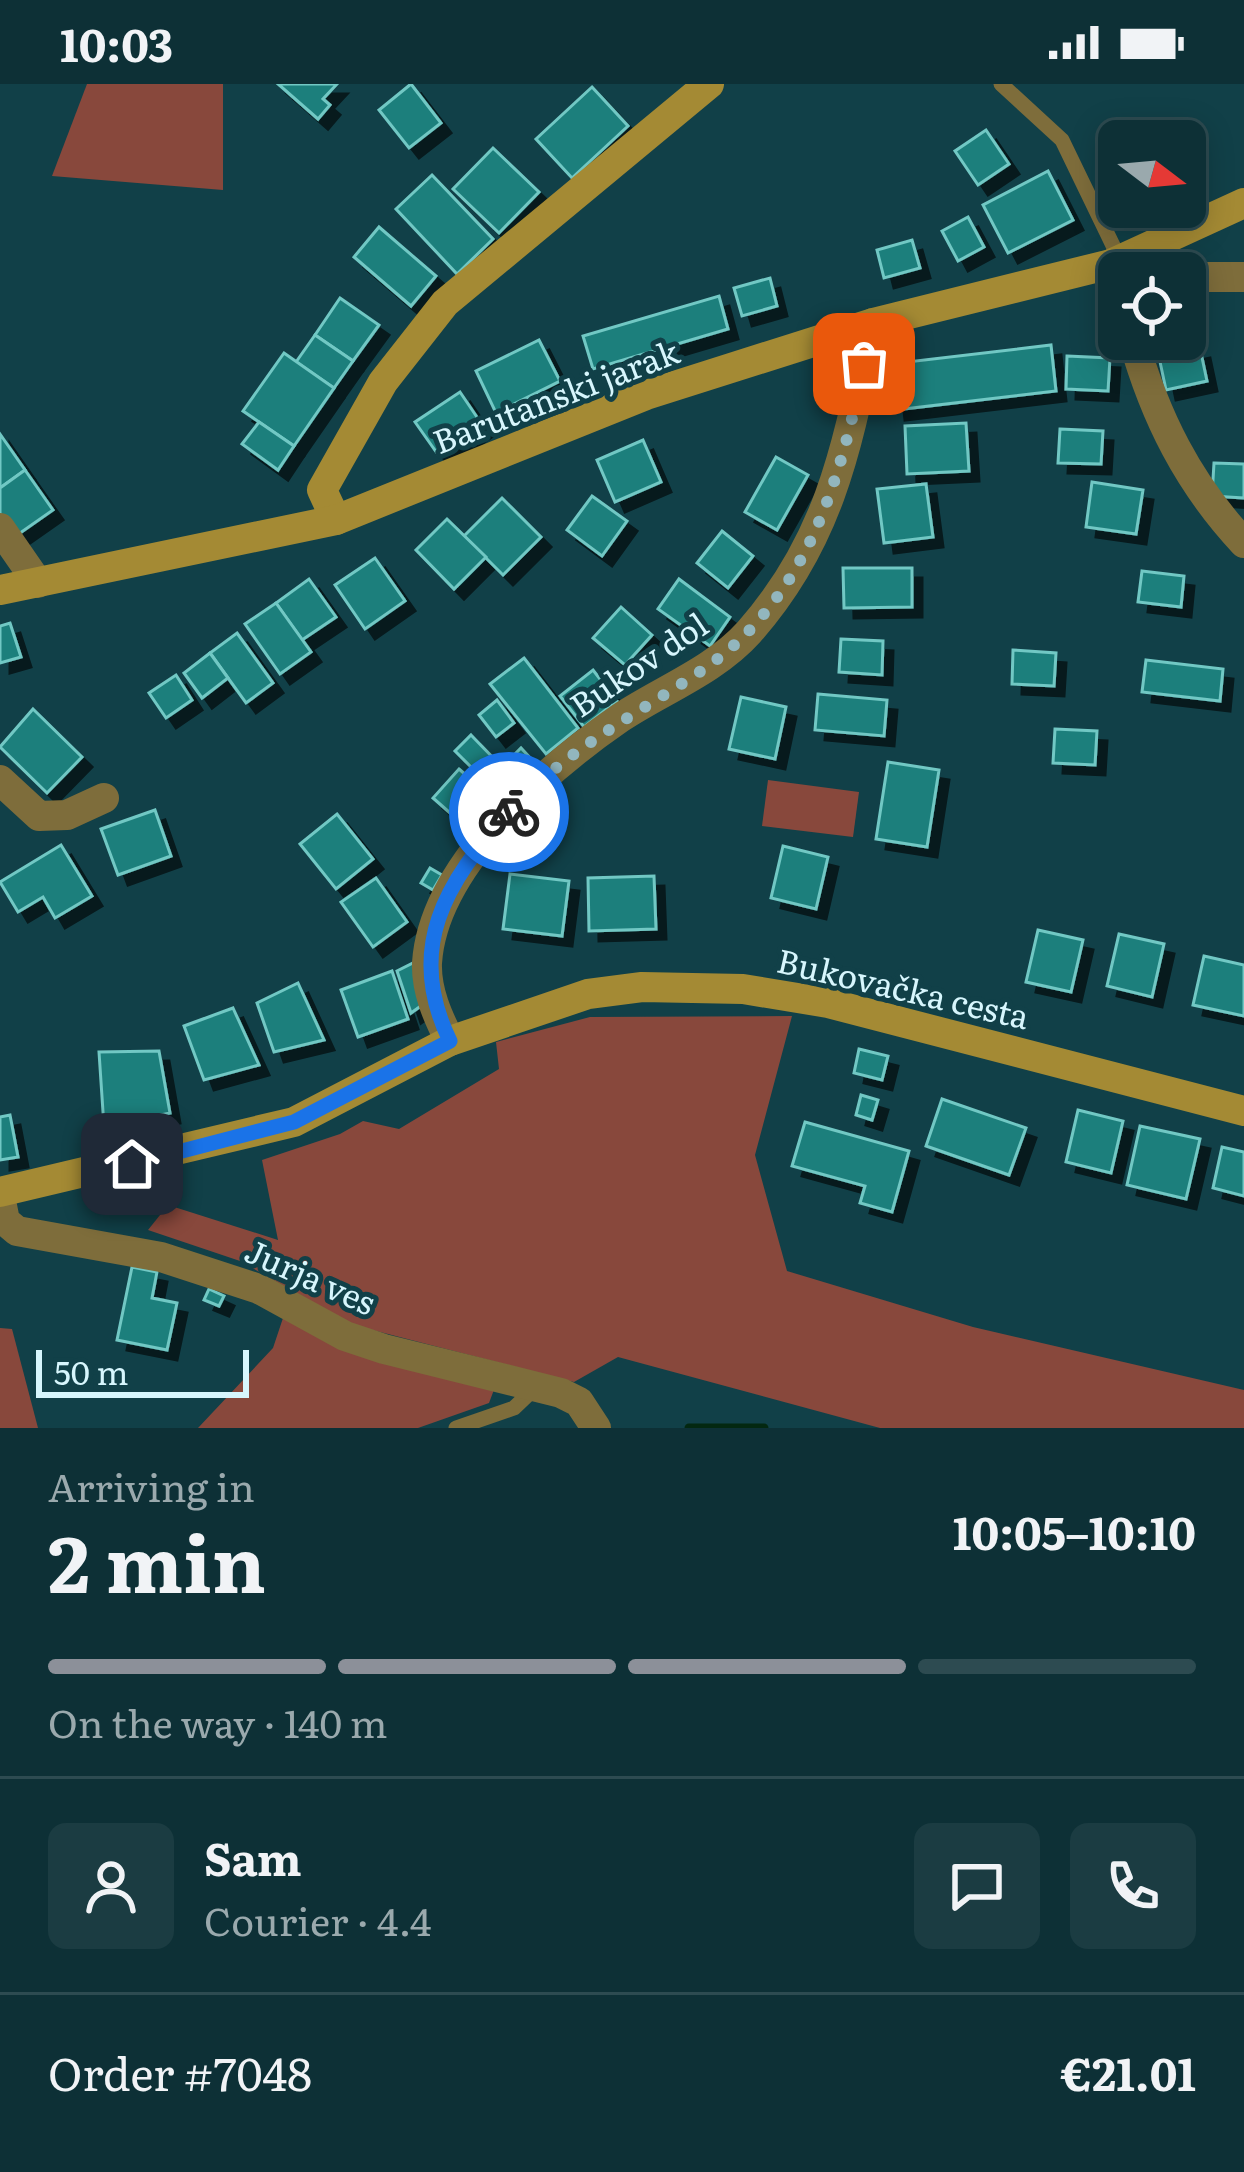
<!DOCTYPE html>
<meta charset="utf-8">
<style>
body{margin:0;font-family:Literata,serif;background:#1b3c42;color:#f1f3f6;height:100vh;display:flex;flex-direction:column;font-size:45px;white-space:nowrap}
*{box-sizing:border-box;margin:0}
p{font-size:39px;color:#9aa9ad}
.icon{flex:none;width:66px;height:66px;fill:none;stroke:currentColor;stroke-width:2;stroke-linecap:round;stroke-linejoin:round}
.map{position:relative;height:1344px;overflow:hidden}
.drawer{display:flex;flex-direction:column;background:#0d3036;flex:1}
.drawer>*{flex:none}
.needle{width:78px;rotate:106deg}
.tools{position:absolute;left:1098px;top:36px;display:grid;gap:24px}
.tools a{display:grid;place-items:center;width:108px;height:108px;border-radius:18px;background:#0d3036;box-shadow:0 6px 30px #0003,0 0 0 3px #2d4b51;font-size:60px}
.scale{position:absolute;left:36px;bottom:30px;width:213px;box-sizing:border-box;padding-left:12px;border:6px solid #d7f6fd;border-top:0;font-size:33px;line-height:42px;white-space:nowrap;color:#d7f6fd;-webkit-text-stroke:9px #114048;paint-order:stroke}
.pin{position:absolute;display:grid;place-items:center;width:102px;height:102px;color:#fff;margin:-51px;border-radius:24px;box-shadow:0 6px 18px #0006}
.courier{position:absolute;display:grid;place-items:center;width:120px;height:120px;margin:-60px;border:9px solid #1a73e8;border-radius:50%;background:#fff;color:#222;box-shadow:0 3px 15px #0007}
.head em{font-style:normal;font-weight:700}
.head div{display:flex;flex-direction:column-reverse}
.head{display:flex;align-items:center;justify-content:space-between;height:204px;padding:0 48px}
h1{font-size:78px;font-weight:700;line-height:90px}
.bar{display:grid;grid-template-columns:repeat(4,1fr);gap:18px 12px;align-content:center;height:144px;padding:0 48px}
.bar i{height:15px;border-radius:9px;background:#2d4b51}
.bar .selected{background:#8c9099}
.bar p{grid-column:span 4}
.line{display:flex;align-items:center;gap:30px;padding:0 48px;border-top:3px solid #2d4b51}
.line div{flex:1}
.round{display:grid;place-items:center;flex:none;width:126px;height:126px;border-radius:18px;background:#1b3c42}
.status{display:flex;justify-content:space-between;align-items:center;height:84px;padding:0 60px;background:#0d3036;direction:ltr}
.status svg{height:33px;fill:currentColor}
.map>svg:first-child{display:block}
.green{fill:#88483c}
.lines{fill:none;stroke-linecap:round;stroke-linejoin:round}
.stream{stroke:#032811;stroke-width:9}
.building{fill:#1f7f7c;stroke:#71c8c4;stroke-width:3;filter:url(#shadow)}
.lane{stroke:#7e6d3b;stroke-width:15}
.street{stroke:#7e6d3b;stroke-width:30}
.secondary{stroke:#a48a34;stroke-width:30}
.done{stroke:#92b6be;stroke-width:12;stroke-dasharray:0 21.6}
.route{stroke:#1a73e8;stroke-width:15}
.labels{text-anchor:middle;stroke-width:10;stroke-linejoin:round;paint-order:stroke}
.street-label{font-size:33px;fill:#d7f6fd;stroke:#114048}
</style>
<div class="status"><b>10:03</b><svg viewBox="0 0 49 12"><path d="M0 12V9h3v3zM5 12V6h3v6zM10 12V3h3v9zM15 12V0h3v12zM26 1h20v11H26zM47 4h2v5h-2z"/></svg></div>
<div class="map">
<svg width="1244" height="1344" viewBox="0 0 1244 1344">
<defs>
<filter id="shadow"><feDropShadow dx="10" dy="10" stdDeviation="0" flood-color="#0009"/></filter>
</defs>
<rect width="100%" height="100%" fill="#114048"/>
<g class="green">
<polygon points="87,0 223,0 223,106 52,92"/>
<polygon points="768,696 859,708 853,753 762,742"/>
<polygon points="792,932 755,1071 787,1187 973,1243 1244,1306 1244,1344 880,1344 618,1273 574,1298 353,1241 240,1177 148,1146 168,1121 278,1156 262,1076 340,1050 363,1037 399,1045 499,985 496,958 590,933"/>
<polygon points="283,1234 495,1303 489,1319 418,1344 198,1344 273,1264"/>
<polygon points="0,1244 12,1245 38,1344 0,1344"/>
</g>
<g class="lines">
<polyline class="stream" points="689,1344 764,1344"/>
</g>
<g class="building">
<polygon points="278,0 337,0 323,15 330,21 318,35"/>
<polygon points="411,0 441,39 409,64 379,26"/>
<polygon points="592,3 628,42 572,94 536,55"/>
<polygon points="986,46 1009,80 978,101 955,67"/>
<polygon points="493,64 539,108 499,149 453,105"/>
<polygon points="1048,87 1073,136 1008,169 983,121"/>
<polygon points="432,91 493,155 457,190 396,125"/>
<polygon points="968,133 984,163 958,177 942,147"/>
<polygon points="379,143 436,192 411,222 354,173"/>
<polygon points="912,156 920,184 884,194 877,166"/>
<polygon points="770,194 777,222 742,232 734,204"/>
<polygon points="719,212 728,245 593,285 583,252"/>
<polygon points="340,214 379,241 353,277 315,251"/>
<polygon points="315,251 353,277 334,304 296,278"/>
<polygon points="539,256 560,297 496,329 476,287"/>
<polygon points="1051,261 1056,307 895,326 890,280"/>
<polygon points="1200,264 1207,297 1166,306 1159,273"/>
<polygon points="284,269 334,304 294,362 243,327"/>
<polygon points="1067,272 1110,274 1108,307 1066,305"/>
<polygon points="460,308 483,342 439,372 415,338"/>
<polygon points="259,338 294,362 278,386 242,360"/>
<polygon points="966,339 969,387 907,390 905,342"/>
<polygon points="1060,345 1103,347 1101,380 1058,379"/>
<polygon points="0,350 25,386 0,404"/>
<polygon points="643,356 661,398 615,418 597,376"/>
<polygon points="776,373 808,391 777,446 745,428"/>
<polygon points="1214,379 1244,380 1244,414 1212,412"/>
<polygon points="25,386 53,426 13,454 0,436 0,404"/>
<polygon points="1092,398 1143,406 1136,450 1086,443"/>
<polygon points="926,400 933,453 884,459 877,405"/>
<polygon points="592,412 627,437 602,472 567,446"/>
<polygon points="502,414 541,453 503,491 464,452"/>
<polygon points="447,435 486,473 454,505 416,466"/>
<polygon points="722,447 753,472 728,504 697,479"/>
<polygon points="375,474 405,517 365,545 335,501"/>
<polygon points="843,484 912,484 912,523 844,524"/>
<polygon points="1142,487 1184,492 1181,523 1138,518"/>
<polygon points="309,495 336,533 302,556 276,519"/>
<polygon points="679,495 730,533 710,562 658,525"/>
<polygon points="276,519 311,568 280,590 245,540"/>
<polygon points="621,523 652,551 625,581 593,554"/>
<polygon points="10,539 21,573 0,579 0,542"/>
<polygon points="237,549 273,599 246,619 210,569"/>
<polygon points="841,555 883,557 882,591 839,588"/>
<polygon points="1013,566 1056,569 1054,602 1012,600"/>
<polygon points="210,569 228,594 202,614 184,589"/>
<polygon points="524,574 578,644 546,670 490,600"/>
<polygon points="1146,576 1223,585 1220,617 1142,608"/>
<polygon points="593,586 617,617 584,643 560,612"/>
<polygon points="176,591 192,616 166,634 149,609"/>
<polygon points="818,610 887,616 884,652 815,646"/>
<polygon points="741,613 786,623 775,675 729,665"/>
<polygon points="497,616 514,639 496,653 479,631"/>
<polygon points="33,625 82,673 47,709 0,663"/>
<polygon points="1055,645 1097,647 1095,681 1053,679"/>
<polygon points="471,651 502,683 521,664 534,678 500,712 455,667"/>
<polygon points="888,678 939,686 927,763 876,755"/>
<polygon points="459,685 490,712 465,742 433,714"/>
<polygon points="155,726 171,772 118,791 101,745"/>
<polygon points="337,730 373,775 336,805 300,760"/>
<polygon points="61,761 92,812 55,834 43,813 18,828 0,798"/>
<polygon points="783,762 828,773 816,825 771,814"/>
<polygon points="430,784 442,791 433,806 421,799"/>
<polygon points="510,790 569,797 562,852 503,845"/>
<polygon points="654,792 656,845 589,847 588,794"/>
<polygon points="376,794 407,838 373,863 341,818"/>
<polygon points="1038,846 1083,856 1071,908 1026,898"/>
<polygon points="1119,850 1164,860 1152,913 1107,902"/>
<polygon points="1204,872 1244,881 1244,932 1193,921"/>
<polygon points="415,878 425,919 411,929 397,887"/>
<polygon points="392,887 408,935 358,953 341,906"/>
<polygon points="298,899 324,956 274,968 257,919"/>
<polygon points="233,924 259,981 204,996 184,942"/>
<polygon points="859,965 888,972 882,996 854,989"/>
<polygon points="159,967 170,1029 104,1043 99,968"/>
<polygon points="861,1011 878,1016 872,1036 856,1031"/>
<polygon points="942,1015 1026,1044 1009,1091 926,1062"/>
<polygon points="1078,1026 1123,1037 1111,1089 1066,1078"/>
<polygon points="10,1031 18,1073 0,1076 0,1033"/>
<polygon points="805,1038 909,1067 892,1128 860,1119 865,1102 792,1082"/>
<polygon points="1140,1042 1200,1055 1186,1115 1127,1101"/>
<polygon points="1222,1063 1244,1068 1244,1112 1213,1104"/>
<polygon points="132,1183 157,1188 152,1214 177,1219 167,1266 117,1256"/>
<polygon points="209,1205 224,1212 219,1222 204,1216"/>
</g>
<g class="lines">
<g class="lane">
<polyline points="1001,0 1062,56 1120,176"/>
<polyline points="456,1344 514,1324 536,1303"/>
</g>
<g class="street">
<polyline points="1135,171 1168,189"/>
<polyline points="1111,180 1119,207"/>
<polyline points="1185,193 1244,193"/>
<path d="M1133,255C1155,333 1188,399 1244,459"/>
<polyline points="0,444 38,499"/>
<polyline points="0,696 39,732 67,731 104,714"/>
<path d="M450,957C438,933 426,907 427,879C433,782 546,685 620,634C662,606 714,587 749,548C832,454 848,358 873,239"/>
<polyline points="0,1112 5,1137 17,1147 161,1173 259,1205 345,1252 384,1265 561,1309 579,1318 596,1344"/>
</g>
<g class="secondary">
<polyline points="336,436 322,406 383,298 445,219 709,0"/>
<polyline points="0,506 336,436 646,311 873,239 1111,180 1244,119"/>
<polyline points="0,1108 294,1038 450,957 588,910 642,903 743,905 828,919 1244,1027"/>
</g>
</g>
<g class="lines">
<path class="done" d="M509,728C564,667 634,632 701,587C807,515 840,398 864,280"/>
<path class="route" d="M132,1080L294,1038L450,957C405,865 445,799 509,728"/>
</g>
<g class="labels">
<g class="street-label">
<text transform="translate(556 313) rotate(-21)" y="12">Barutanski jarak</text>
<text transform="translate(639 581) rotate(-34)" y="12">Bukov dol</text>
<text transform="translate(903 905) rotate(13)" y="12">Bukovačka cesta</text>
<text transform="translate(310 1193) rotate(24)" y="12">Jurja ves</text>
</g>
</g>
</svg>
<div class="tools">
<a><svg class="needle" viewBox="-14 -14 28 28"><path d="M0-13l5 13h-10z" fill="#e53935"/><path d="M0 13l5-13h-10z" fill="#9aa9ad"/></svg></a>
<a><svg class="icon" aria-label="locate" viewBox="0 0 24 24"><circle cx="12" cy="12" r="6"/><path d="M12 2v4M12 18v4M2 12h4M18 12h4"/></svg></a>
</div>
<div class="scale">50 m</div>
<div class="pin" style="left:864px;top:280px;background:#ea580c"><svg class="icon" aria-label="bag" viewBox="0 0 24 24"><path d="M5 8h14l-1 12H6zM9 8a3 3 0 0 1 6 0"/></svg></div>
<div class="pin" style="left:132px;top:1080px;background:#1f2937"><svg class="icon" aria-label="home" viewBox="0 0 24 24"><path d="M3 11l9-7 9 7M6 9v11h12V9"/></svg></div>
<div class="courier" style="left:509px;top:728px"><svg class="icon" aria-label="bike" viewBox="0 0 24 24"><circle cx="6" cy="16" r="4"/><circle cx="18" cy="16" r="4"/><path d="M6 16l4-8h5l3 8M10 8l3 8H6M13 5h3"/></svg></div>
</div>
<section class="drawer">
<div class="head"><div><h1>2 min</h1><p>Arriving in</p></div><em>10:05–10:10</em></div>
<div class="bar"><i class="selected"></i><i class="selected"></i><i class="selected"></i><i></i><p>On the way · 140 m</p></div>
<div class="line" style="height:216px"><a class="round"><svg class="icon" aria-label="person" viewBox="0 0 24 24"><circle cx="12" cy="8" r="4"/><path d="M4 21q1-7 8-7t8 7"/></svg></a><div><b>Sam</b><p>Courier · 4.4</p></div><a class="round"><svg class="icon" aria-label="chat" viewBox="0 0 24 24"><path d="M4 5h16v11H9l-5 4z"/></svg></a><a class="round"><svg class="icon" aria-label="phone" viewBox="0 0 24 24"><path d="M5 4h4l2 5-3 2q2 4 5 5l2-3 5 2v4C11 20 4 13 5 4z"/></svg></a></div>
<div class="line" style="height:156px"><div>Order #7048</div><b>€21.01</b></div>
</section>
